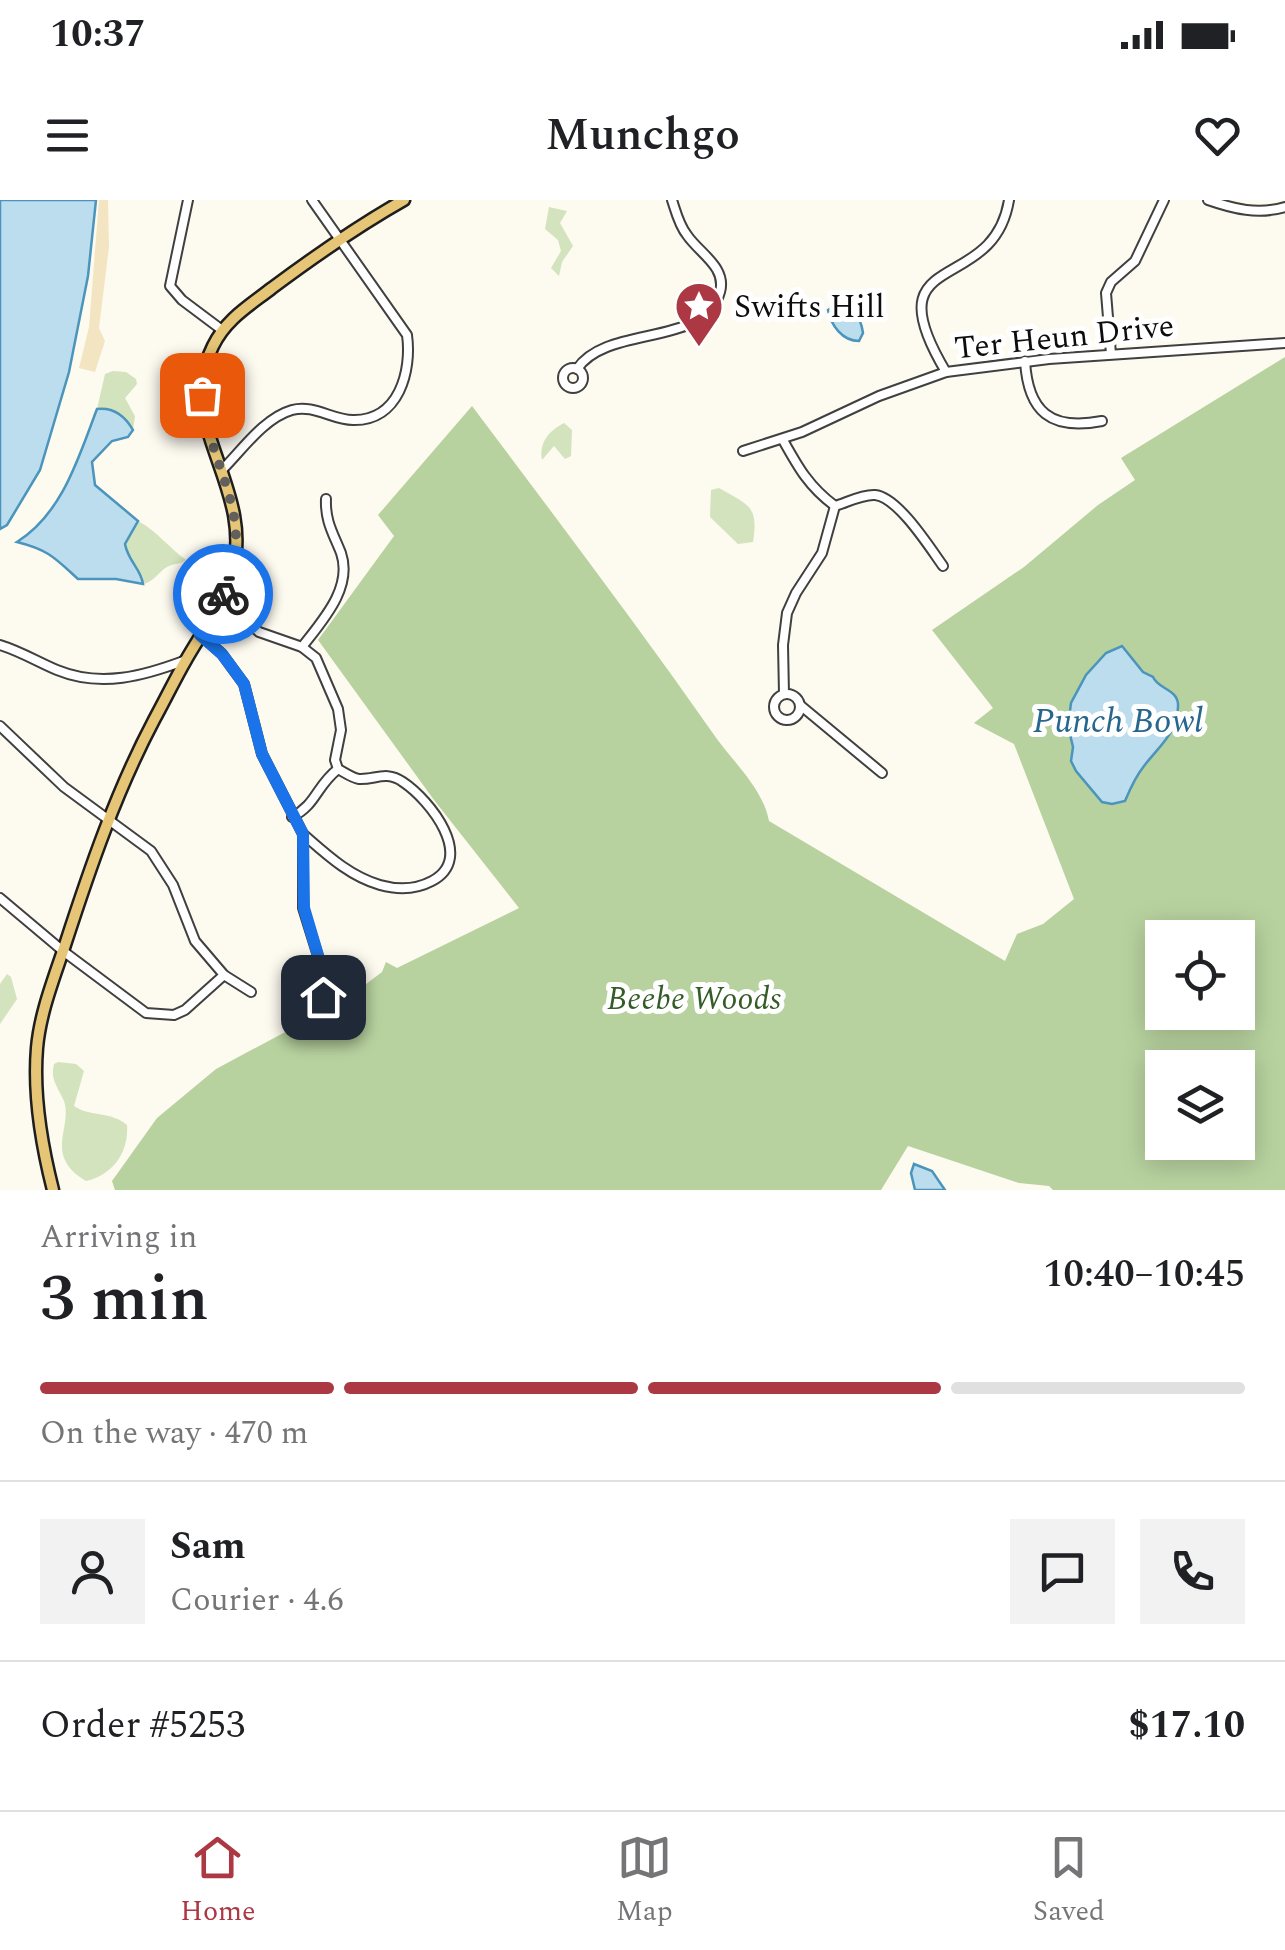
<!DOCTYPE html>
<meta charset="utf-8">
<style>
body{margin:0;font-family:Spectral,serif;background:#f2f2f2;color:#202124;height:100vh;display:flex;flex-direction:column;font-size:38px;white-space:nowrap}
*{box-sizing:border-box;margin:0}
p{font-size:32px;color:#757577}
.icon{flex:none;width:55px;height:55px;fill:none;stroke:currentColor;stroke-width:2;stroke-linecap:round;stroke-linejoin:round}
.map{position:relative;height:990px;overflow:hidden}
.details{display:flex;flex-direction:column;background:#fff;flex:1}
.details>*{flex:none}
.controls{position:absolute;left:1145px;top:720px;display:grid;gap:20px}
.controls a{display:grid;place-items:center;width:110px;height:110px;border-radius:0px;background:#fff;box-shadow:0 5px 25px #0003;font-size:50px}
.pin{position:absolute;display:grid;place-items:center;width:85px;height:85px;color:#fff;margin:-42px;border-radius:20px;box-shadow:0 5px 15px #0006}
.courier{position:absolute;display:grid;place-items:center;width:100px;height:100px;margin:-50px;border:8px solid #1a73e8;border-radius:50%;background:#fff;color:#222;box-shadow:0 2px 12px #0007}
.summary em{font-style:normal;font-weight:600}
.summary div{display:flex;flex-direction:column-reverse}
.summary{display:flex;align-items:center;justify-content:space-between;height:170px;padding:0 40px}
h1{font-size:65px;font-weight:600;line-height:75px}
.bar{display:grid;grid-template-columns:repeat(4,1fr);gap:15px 10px;align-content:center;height:120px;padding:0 40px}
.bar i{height:12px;border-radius:8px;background:#e0e0e0}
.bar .current{background:#ab3843}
.bar p{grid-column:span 4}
.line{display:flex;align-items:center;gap:25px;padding:0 40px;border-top:2px solid #e0e0e0}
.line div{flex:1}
.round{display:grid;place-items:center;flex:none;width:105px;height:105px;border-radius:0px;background:#f2f2f2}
.status{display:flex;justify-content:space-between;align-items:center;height:70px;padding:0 50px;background:#fff;direction:ltr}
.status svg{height:28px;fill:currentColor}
header{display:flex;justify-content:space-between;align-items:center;height:130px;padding:0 40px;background:#fff;font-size:45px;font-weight:600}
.tab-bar{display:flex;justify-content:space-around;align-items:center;height:140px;border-top:2px solid #e0e0e0;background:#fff;font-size:28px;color:#757577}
.tab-bar a{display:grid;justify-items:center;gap:5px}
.tab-bar .current{color:#ab3843}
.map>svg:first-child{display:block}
.green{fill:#d3e3bd}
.forest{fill:#b8d29f;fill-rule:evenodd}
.sand{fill:#f3e5c2}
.water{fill:#bde;stroke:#4b94bb;stroke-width:2.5}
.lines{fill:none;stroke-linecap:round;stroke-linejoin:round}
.minor-casing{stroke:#404040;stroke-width:12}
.major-casing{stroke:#1e1e1e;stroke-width:15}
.minor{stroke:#fff;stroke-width:8}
.major{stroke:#e6c676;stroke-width:10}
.done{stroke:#61605c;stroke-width:10;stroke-dasharray:0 18}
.route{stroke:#1a73e8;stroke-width:12}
.labels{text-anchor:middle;stroke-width:10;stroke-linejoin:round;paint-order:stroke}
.poi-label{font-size:32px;fill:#0d0d0d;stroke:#fff;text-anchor:start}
.street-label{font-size:32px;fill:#0d0d0d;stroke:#fff}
.park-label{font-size:32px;font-style:italic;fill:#345c26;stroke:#fff}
.water-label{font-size:35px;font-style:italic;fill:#27668e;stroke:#fff}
</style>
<div class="status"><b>10:37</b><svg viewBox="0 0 49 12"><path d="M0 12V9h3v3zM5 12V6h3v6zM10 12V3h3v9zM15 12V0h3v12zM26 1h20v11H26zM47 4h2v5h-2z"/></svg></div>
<header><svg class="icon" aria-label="menu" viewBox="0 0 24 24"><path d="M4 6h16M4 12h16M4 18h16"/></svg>Munchgo<svg class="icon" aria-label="heart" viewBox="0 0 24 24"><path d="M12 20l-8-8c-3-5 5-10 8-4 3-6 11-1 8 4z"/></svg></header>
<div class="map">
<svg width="1285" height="990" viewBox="0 0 1285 990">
<rect width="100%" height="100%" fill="#fdfaf0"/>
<g class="green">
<polygon points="549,7 567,11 560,23 573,46 562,62 559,76 551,68 561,51 558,40 545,29"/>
<path d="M113,171L126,172L136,179L137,184L125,198L135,216L133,230C125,216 114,207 97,209L105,174Z"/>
<path d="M564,223L572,230L571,256L565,259L554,246L542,260C539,242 549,231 564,223Z"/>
<path d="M719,288C748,305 759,305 753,342L738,344L710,317L711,290Z"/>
<path d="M138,321C157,331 168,347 186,360C180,365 174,363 167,367C157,373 154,382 143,384C141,369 129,363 125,344Z"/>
<polygon points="7,774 11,777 17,799 0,824 0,784"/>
<path d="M58,862L76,864L84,871L74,906C90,917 111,911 127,925C129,952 113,975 86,981C43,955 73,928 64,901C58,887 50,880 54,864Z"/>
</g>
<path class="forest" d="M1285,157V990H1053L1049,986L1019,983L908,946L881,990H115L112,981L157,918L216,869L345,800L382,772L386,762L397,768L519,708L434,600L318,440L394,336L378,315L472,206C553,314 635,422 712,532C731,560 763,588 769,621L1005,761L1017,734L1043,724L1074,699L1014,544L974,523L993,508L932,430L1024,367L1098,305L1135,280L1121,258ZM1162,738H1238V812H1162ZM1162,868H1238V942H1162Z"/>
<polygon class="sand" points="99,0 108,0 109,47 99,128 105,141 95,172 79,168 89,127"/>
<g class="water">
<polygon points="0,0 96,0 88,76 69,172 40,270 7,325 0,329"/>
<path d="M835,105C853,109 860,113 863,133L859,141C842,141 831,125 828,110Z"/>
<path d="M97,209C114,207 125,216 133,230L128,237L112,241L92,262L95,285L138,321L125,344C128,361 141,369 143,384L116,379H78C55,358 49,350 17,342C63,313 79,256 97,209Z"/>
<path d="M1122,446L1143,472L1153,477C1158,489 1177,489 1178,504C1179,532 1159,546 1144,566C1136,576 1130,589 1125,601L1112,604L1102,602L1076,571L1071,561L1073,547L1068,526L1071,503L1086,475L1106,453Z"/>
<polygon points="914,964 932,971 945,990 915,990 911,973"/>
</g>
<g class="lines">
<g class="minor-casing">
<g id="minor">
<polyline points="188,0 170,86 182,100 222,130"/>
<path d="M1208,0C1234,9 1258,15 1285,7"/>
<polyline points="1111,154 1106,93 1111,82 1135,61 1164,0"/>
<path d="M1025,161C1028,212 1051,231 1102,221"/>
<circle cx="573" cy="178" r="10"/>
<path d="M577,169C607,124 705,148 720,92C727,67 699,53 687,35C679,25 676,12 672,0"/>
<path d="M946,172C870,45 993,98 1009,0"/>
<path d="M783,240C798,267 809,287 835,306"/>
<polyline points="743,251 802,232 879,196 946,172 1049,159 1285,143"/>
<path d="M222,270C242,250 264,218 292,210C314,204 332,220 353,220C399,221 412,171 407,135L312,0"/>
<path d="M221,398L259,432L302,447L316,458L338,509L341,530L335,560L338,569C344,572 352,578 359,579C375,580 386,570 403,582C430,600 476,658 432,681C415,690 398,690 380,685C349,676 326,654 303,634"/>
<polyline points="201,435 222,454 244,484 262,554 303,634 303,708 322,769 323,797"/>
<path d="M0,445C20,451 38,462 57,470C101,488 144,476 186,460"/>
<path d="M302,447C322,421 353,388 341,353C333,333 325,321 326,299"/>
<circle cx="787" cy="507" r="13"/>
<path d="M784,494L783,445L787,413L796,393L822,353L835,306C846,303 862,294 875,295C898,297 930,348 943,366"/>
<polyline points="800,505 882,573"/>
<polyline points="0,526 64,587 151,651 173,685 195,741 224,775 251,792"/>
<path d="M292,617C317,604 316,586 338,569"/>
<polyline points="0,698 63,751 146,813 174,815 185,810 224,775"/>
</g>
</g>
<g class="major-casing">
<path id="major" d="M53,990C41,943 33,896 37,848C40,813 54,778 65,745C90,668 116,592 154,520C165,500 175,479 186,460C202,432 223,404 232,373C256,288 173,224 213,146C226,119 249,106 272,88C315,56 358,26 404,0"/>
</g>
<use href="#minor" class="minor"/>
<use href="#major" class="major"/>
</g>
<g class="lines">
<path class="done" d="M202,195C209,269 259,318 223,394"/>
<polyline class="route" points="223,394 200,435 222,454 244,484 262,554 303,634 304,708 322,769 323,797"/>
</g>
<defs>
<g id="sight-pin" transform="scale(2.5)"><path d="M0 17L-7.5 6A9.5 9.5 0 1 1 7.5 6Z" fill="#ab3843" stroke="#fff"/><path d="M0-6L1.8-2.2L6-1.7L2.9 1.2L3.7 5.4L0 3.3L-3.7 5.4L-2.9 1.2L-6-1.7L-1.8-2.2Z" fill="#fff"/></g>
</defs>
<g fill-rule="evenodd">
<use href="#sight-pin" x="699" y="106"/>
</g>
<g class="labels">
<g class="poi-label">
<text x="734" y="117">Swifts Hill</text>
</g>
<g class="street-label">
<text transform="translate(1064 136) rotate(-6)" y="11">Ter Heun Drive</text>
</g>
<g class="park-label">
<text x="694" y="809">Beebe Woods</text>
</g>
<g class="water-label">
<text x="1118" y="532">Punch Bowl</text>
</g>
</g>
</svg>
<div class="controls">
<a><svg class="icon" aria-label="locate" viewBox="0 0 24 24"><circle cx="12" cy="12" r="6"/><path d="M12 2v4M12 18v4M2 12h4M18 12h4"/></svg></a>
<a><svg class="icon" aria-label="layers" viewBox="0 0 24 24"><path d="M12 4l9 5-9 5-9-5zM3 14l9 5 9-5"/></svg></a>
</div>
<div class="pin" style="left:202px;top:195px;background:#ea580c"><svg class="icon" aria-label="bag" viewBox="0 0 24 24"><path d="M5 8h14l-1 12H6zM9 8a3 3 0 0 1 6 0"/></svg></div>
<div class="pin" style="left:323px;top:797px;background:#1f2937"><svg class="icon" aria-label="home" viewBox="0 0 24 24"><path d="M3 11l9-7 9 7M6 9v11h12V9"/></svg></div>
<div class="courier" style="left:223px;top:394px"><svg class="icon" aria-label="bike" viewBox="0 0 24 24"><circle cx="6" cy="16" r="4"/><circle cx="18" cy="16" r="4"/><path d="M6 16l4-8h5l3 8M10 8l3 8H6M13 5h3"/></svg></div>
</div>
<section class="details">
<div class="summary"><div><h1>3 min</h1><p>Arriving in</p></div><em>10:40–10:45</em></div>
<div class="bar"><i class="current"></i><i class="current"></i><i class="current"></i><i></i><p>On the way · 470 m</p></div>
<div class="line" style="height:180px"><a class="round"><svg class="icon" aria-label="person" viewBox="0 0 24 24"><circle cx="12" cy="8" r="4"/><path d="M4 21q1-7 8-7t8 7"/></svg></a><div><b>Sam</b><p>Courier · 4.6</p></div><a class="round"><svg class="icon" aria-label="chat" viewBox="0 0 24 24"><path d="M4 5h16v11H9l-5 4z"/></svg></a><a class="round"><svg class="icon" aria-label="phone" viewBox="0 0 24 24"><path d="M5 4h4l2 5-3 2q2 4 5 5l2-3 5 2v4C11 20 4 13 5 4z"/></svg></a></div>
<div class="line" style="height:130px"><div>Order #5253</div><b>$17.10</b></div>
</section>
<nav class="tab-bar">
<a class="current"><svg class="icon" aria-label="home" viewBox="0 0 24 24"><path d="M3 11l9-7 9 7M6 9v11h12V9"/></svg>Home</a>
<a><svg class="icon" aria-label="map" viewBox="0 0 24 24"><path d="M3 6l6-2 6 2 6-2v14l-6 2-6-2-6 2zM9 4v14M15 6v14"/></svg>Map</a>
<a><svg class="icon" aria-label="saved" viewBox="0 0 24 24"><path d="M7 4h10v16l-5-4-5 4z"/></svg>Saved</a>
</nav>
